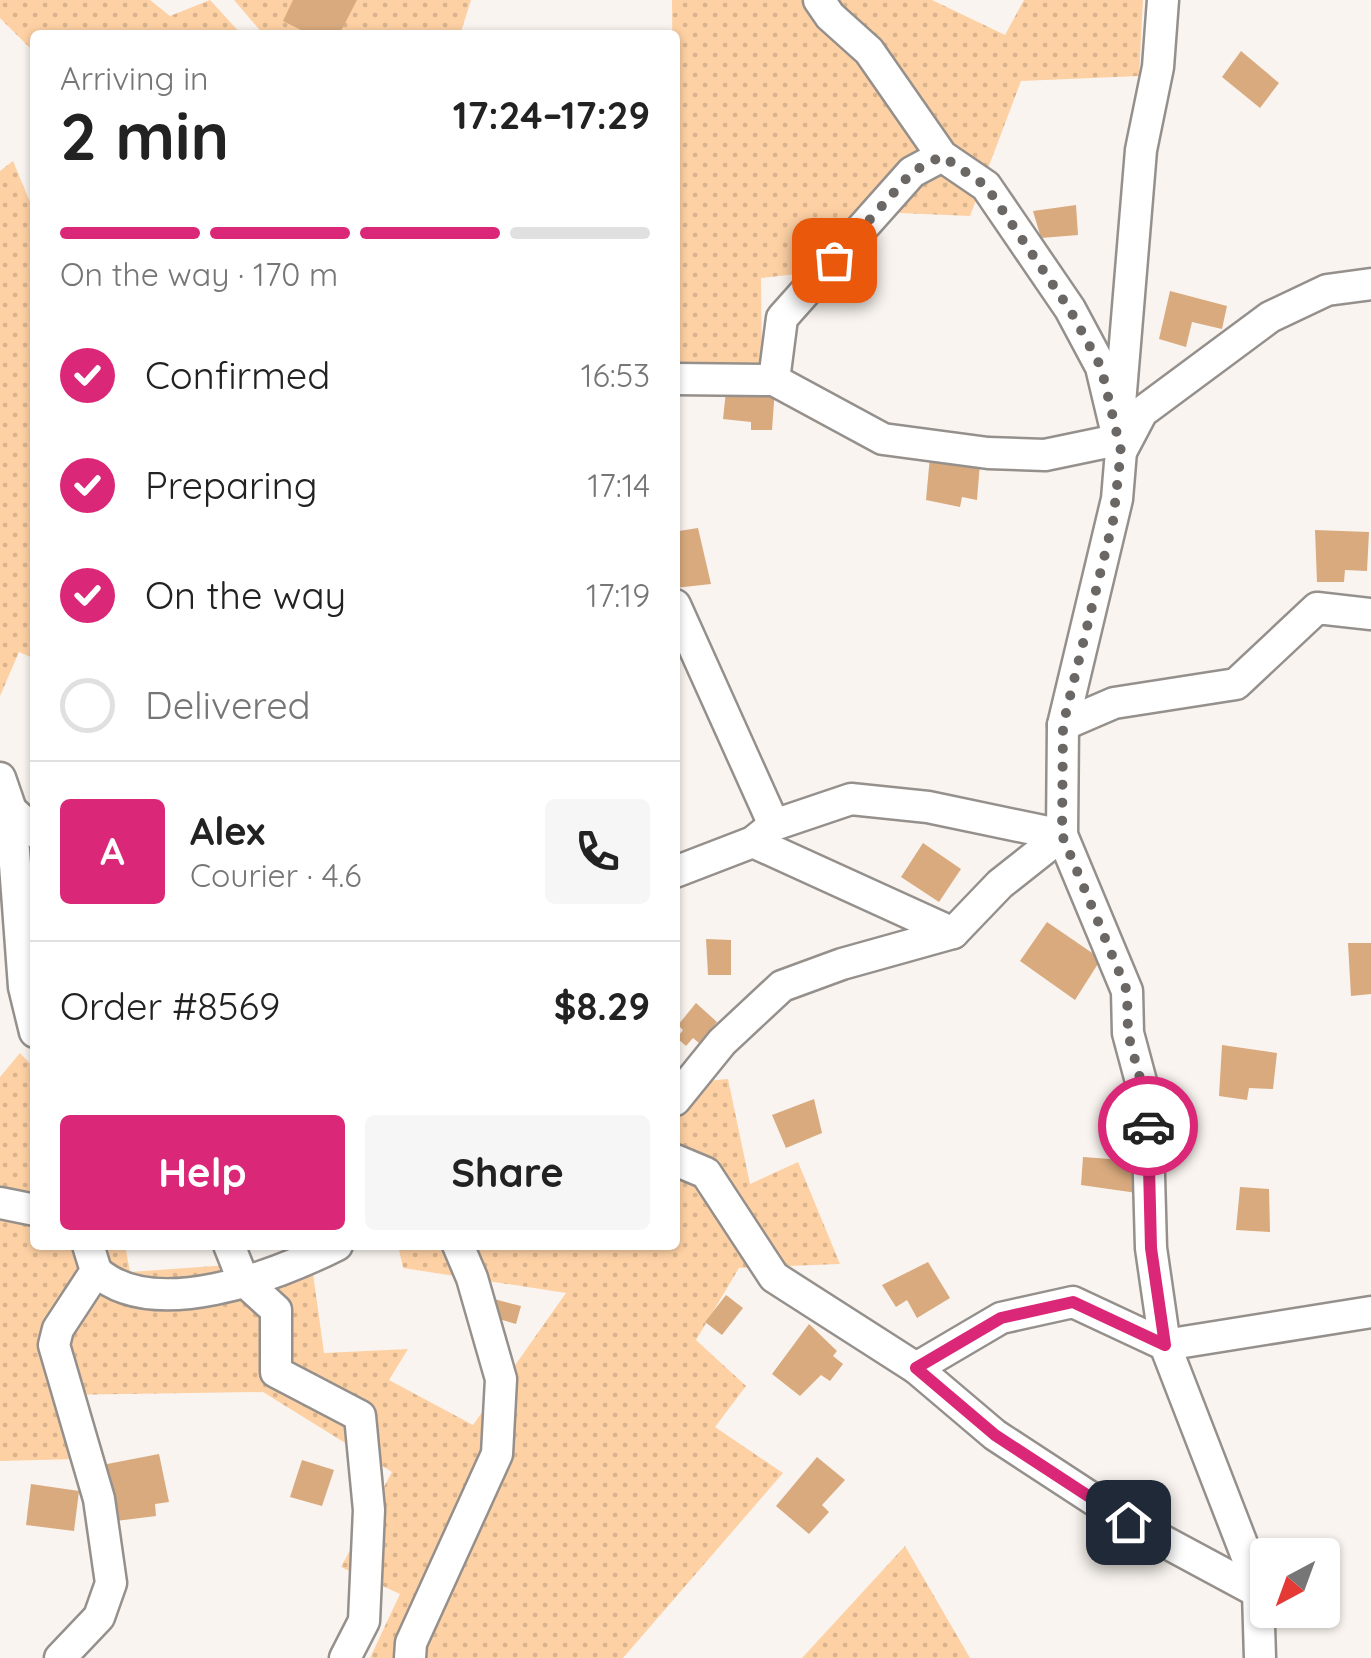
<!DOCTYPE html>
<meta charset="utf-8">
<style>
body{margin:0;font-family:Quicksand,sans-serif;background:#f6f6f6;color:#222;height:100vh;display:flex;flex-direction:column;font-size:38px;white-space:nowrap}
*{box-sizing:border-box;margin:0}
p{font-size:32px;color:#767676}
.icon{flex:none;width:55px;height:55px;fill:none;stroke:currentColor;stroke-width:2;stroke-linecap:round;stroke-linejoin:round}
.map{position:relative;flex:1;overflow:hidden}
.details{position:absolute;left:30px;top:30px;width:650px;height:1220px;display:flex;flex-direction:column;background:#fff;border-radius:10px;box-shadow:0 2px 8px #0004}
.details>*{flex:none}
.needle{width:65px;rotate:221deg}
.controls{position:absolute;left:1250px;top:1538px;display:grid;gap:20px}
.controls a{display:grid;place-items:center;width:90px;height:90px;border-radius:10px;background:#fff;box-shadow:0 2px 8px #0004;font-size:50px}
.pin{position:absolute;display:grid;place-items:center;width:85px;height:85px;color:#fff;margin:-42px;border-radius:20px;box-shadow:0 5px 15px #0006}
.courier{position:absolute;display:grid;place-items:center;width:100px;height:100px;margin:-50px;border:8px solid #db2777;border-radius:50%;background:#fff;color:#222;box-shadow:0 2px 12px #0007}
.head em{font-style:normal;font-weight:700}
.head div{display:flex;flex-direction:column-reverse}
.head{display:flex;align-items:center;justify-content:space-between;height:170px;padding:0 30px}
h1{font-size:65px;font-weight:700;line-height:75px}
.bar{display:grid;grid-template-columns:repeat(4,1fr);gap:15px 10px;align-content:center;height:120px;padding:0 30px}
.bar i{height:12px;border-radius:8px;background:#e0e0e0}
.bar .active{background:#db2777}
.bar p{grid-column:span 4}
.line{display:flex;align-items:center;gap:25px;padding:0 30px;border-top:2px solid #e0e0e0}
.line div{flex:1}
.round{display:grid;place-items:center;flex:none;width:105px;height:105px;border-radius:10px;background:#f6f6f6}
ol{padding:0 30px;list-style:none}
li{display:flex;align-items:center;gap:30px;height:110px}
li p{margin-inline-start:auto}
li .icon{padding:10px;border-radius:50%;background:#db2777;color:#fff;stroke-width:4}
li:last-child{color:#767676}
li i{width:55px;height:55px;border:5px solid #e0e0e0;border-radius:50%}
.primary-button{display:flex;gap:20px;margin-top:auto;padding:20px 30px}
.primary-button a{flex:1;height:115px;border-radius:10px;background:#db2777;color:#fff;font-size:40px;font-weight:700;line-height:115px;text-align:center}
.primary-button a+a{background:#f6f6f6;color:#222}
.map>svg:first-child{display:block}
.grass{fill:url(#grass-dots)}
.building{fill:#d9aa7e}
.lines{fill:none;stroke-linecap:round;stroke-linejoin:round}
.minor-casing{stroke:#95908c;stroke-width:35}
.minor{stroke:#fff;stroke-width:30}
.done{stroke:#6a6764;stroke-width:10;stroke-dasharray:0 18}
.route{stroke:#db2777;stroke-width:12}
</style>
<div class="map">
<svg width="1371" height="1658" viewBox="0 0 1371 1658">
<defs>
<pattern id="grass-dots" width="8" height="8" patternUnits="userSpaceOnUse" patternTransform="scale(2.5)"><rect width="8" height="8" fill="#fed1a4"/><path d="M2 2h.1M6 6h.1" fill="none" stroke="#d9b38d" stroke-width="1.8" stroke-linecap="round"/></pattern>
</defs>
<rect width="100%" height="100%" fill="#f9f4ef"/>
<g class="grass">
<polygon points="0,0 150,0 170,16 210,0 242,35 35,35 35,53 0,18"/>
<polygon points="234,0 471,0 460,35 264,35"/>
<polygon points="672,0 932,0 1005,35 1024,0 1143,0 1139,76 1021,81 970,216 853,211 841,269 761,278 762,365 675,369"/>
<polygon points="13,161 35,214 35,659 19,652 0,696 0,171"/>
<polygon points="20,1053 35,1069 35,1245 125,1245 130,1272 311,1259 324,1353 408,1349 389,1380 473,1425 566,1293 403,1268 398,1245 675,1245 675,1084 728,1079 750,1184 798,1162 840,1264 739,1268 696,1340 746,1386 715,1427 783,1473 623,1658 370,1658 400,1594 341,1567 392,1472 263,1392 60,1395 78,1459 0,1461 0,1077"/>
<polygon points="905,1546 970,1658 802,1658"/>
</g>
<g class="building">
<polygon points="293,0 357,0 339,35 311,35 283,21"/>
<polygon points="1241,51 1279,83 1260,108 1222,77"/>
<polygon points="1076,205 1078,235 1041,238 1033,211"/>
<polygon points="1170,291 1227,306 1222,329 1192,322 1186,347 1159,339"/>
<polygon points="727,382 775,388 772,430 751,430 751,422 723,419"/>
<polygon points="930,456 980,463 977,500 962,497 960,507 926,500"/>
<polygon points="677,522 679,531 698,528 711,584 675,588"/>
<polygon points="1315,530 1369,532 1367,571 1345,570 1344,582 1317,582"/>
<polygon points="923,843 961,869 939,902 901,877"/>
<polygon points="1047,922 1101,959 1075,1000 1020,961"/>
<polygon points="706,939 731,940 731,975 708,975"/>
<polygon points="1348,943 1371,943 1371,994 1351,996"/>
<polygon points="696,1003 717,1022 699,1043 693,1038 686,1046 677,1038 683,1030 678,1025"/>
<polygon points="1222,1045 1277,1053 1273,1089 1249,1088 1247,1100 1219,1096"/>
<polygon points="814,1099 822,1133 786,1148 772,1115"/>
<polygon points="1083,1157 1137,1161 1137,1193 1081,1185"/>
<polygon points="1240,1187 1269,1189 1270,1232 1236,1230"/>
<polygon points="928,1262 950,1298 917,1318 907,1300 896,1307 882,1285"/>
<polygon points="726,1295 743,1308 722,1335 705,1322"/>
<polygon points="494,1299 521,1306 516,1324 489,1316"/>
<polygon points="809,1324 837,1351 833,1356 843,1364 830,1381 821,1375 800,1396 772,1374"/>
<polygon points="159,1454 169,1502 155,1504 156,1516 116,1521 102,1465"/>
<polygon points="817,1457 845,1480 822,1505 829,1512 809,1534 776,1506"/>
<polygon points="302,1460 334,1470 322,1506 290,1497"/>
<polygon points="31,1484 79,1491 74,1531 26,1525"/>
</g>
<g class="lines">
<g class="minor-casing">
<g id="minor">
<polyline points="819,0 830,16 869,51 942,156 986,186 1070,309 1101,367 1121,451 1117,499 1063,725 1062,835 1127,991 1128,1033 1147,1104 1151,1248 1165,1345 1249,1562 1258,1592 1260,1658"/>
<polyline points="675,379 774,380 883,439 988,453 1045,455 1117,440 1141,150 1158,67 1163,0"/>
<polyline points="774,380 782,318 912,172 942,156"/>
<polyline points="1123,448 1142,412 1270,317 1327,290 1371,284"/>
<polyline points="675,605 774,825"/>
<polyline points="1063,725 1114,703 1236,684 1317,608 1371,614"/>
<polyline points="0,778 11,810 35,832"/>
<polyline points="11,810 24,987 35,1032"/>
<polyline points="753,842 953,933"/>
<polyline points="675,872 753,842 774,825 851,799 928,807 1062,835"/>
<polyline points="675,1100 722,1042 782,986 842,964 953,933 1000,884 1062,835"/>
<polyline points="675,1160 706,1173 774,1277 916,1368 995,1435 1128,1522 1258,1592"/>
<polyline points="0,1203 35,1210"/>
<polyline points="229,1245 243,1280 276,1310 276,1372 360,1416 369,1510 364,1621 345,1658"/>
<path d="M96,1271C153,1323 275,1276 337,1245"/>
<polyline points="916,1368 1001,1318 1073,1302 1165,1345 1371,1312"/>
<polyline points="60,1658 99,1617 111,1583 99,1499 54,1345 58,1329 96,1271 88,1245"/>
<polyline points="410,1658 411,1643 497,1454 501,1379 472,1278 458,1245"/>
</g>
</g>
<use href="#minor" class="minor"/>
</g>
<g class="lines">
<polyline class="done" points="834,260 912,172 942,156 986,186 1070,310 1101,367 1121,451 1113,521 1063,725 1062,835 1127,991 1128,1034 1147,1104 1148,1126"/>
<polyline class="route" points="1128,1522 995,1435 916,1368 1001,1318 1073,1302 1165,1345 1151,1248 1148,1126"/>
</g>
</svg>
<div class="controls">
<a><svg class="needle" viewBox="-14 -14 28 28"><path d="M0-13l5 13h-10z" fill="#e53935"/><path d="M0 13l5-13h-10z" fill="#767676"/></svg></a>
</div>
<div class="pin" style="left:834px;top:260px;background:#ea580c"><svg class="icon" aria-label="bag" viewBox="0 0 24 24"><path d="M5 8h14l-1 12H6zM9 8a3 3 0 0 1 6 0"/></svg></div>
<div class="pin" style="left:1128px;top:1522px;background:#1f2937"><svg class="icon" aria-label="home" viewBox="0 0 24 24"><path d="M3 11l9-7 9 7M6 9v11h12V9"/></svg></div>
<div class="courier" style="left:1148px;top:1126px"><svg class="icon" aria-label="car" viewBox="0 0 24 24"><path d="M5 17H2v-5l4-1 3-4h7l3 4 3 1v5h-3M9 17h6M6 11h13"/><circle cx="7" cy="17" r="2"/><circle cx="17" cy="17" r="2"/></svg></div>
<section class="details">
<div class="head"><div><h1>2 min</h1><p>Arriving in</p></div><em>17:24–17:29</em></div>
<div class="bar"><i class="active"></i><i class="active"></i><i class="active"></i><i></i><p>On the way · 170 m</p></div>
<ol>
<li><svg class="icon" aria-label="check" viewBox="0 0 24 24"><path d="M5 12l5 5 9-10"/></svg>Confirmed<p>16:53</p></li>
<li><svg class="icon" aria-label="check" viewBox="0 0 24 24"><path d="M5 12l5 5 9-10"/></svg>Preparing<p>17:14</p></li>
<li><svg class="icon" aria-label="check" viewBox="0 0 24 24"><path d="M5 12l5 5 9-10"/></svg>On the way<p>17:19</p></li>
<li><i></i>Delivered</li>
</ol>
<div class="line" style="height:180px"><b class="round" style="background:#db2777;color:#fff">A</b><div><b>Alex</b><p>Courier · 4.6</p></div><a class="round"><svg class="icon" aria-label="phone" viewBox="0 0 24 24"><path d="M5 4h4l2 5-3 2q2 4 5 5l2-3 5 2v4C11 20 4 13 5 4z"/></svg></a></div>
<div class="line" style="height:130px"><div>Order #8569</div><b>$8.29</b></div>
<div class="primary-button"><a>Help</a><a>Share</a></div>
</section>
</div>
